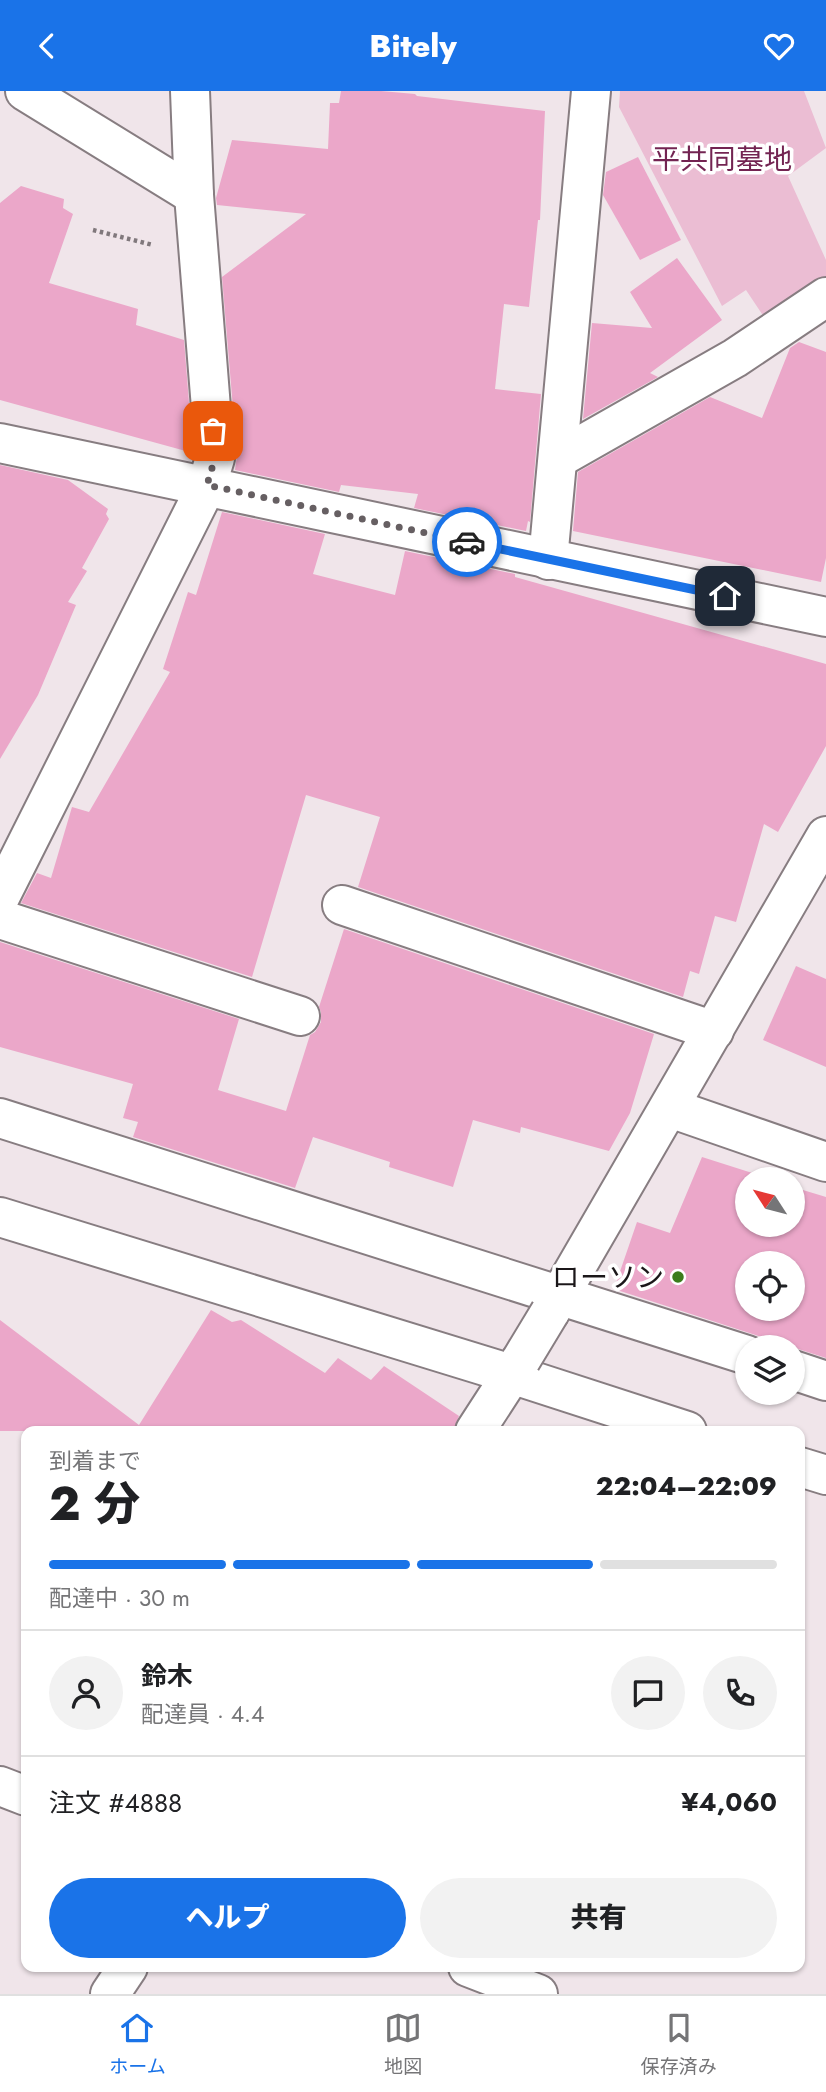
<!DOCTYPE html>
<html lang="ja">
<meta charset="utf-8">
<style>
body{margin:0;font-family:Jost,"Noto Sans JP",sans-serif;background:#f2f2f2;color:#202124;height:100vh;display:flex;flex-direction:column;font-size:26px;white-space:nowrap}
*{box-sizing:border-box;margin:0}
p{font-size:23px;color:#757577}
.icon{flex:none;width:38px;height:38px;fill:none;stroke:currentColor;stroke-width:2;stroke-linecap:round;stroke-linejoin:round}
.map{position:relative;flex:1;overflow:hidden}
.panel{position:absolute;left:21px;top:1335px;width:784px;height:546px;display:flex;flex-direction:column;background:#fff;border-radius:14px;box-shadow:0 2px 5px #0004}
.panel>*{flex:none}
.needle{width:46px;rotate:306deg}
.tools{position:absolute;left:735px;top:1076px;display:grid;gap:14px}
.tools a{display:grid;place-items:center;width:70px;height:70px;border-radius:50%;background:#fff;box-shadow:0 2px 5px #0004;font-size:35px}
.pin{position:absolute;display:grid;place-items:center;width:60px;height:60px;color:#fff;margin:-30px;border-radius:14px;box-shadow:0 4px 10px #0006}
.courier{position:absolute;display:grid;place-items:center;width:70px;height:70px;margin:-35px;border:5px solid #1a73e8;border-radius:50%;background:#fff;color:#222;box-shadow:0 2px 9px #0007}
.headline em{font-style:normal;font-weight:800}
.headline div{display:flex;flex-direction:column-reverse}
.headline{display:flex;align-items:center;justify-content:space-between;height:119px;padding:0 28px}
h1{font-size:46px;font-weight:800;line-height:52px}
.bar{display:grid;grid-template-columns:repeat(4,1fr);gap:10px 7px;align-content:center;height:84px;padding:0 28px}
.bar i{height:9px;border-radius:5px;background:#e0e0e0}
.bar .active{background:#1a73e8}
.bar p{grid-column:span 4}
.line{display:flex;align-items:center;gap:18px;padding:0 28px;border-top:2px solid #e0e0e0}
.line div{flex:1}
.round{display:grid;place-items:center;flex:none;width:74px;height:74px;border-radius:37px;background:#f2f2f2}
.primary-button{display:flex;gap:14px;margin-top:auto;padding:14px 28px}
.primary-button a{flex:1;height:80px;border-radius:42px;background:#1a73e8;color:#fff;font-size:28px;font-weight:800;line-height:80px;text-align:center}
.primary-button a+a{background:#f2f2f2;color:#202124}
header{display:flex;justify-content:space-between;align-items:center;height:91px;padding:0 28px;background:#1a73e8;color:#fff;font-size:32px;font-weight:800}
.tabs{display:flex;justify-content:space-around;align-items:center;height:98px;border-top:2px solid #e0e0e0;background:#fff;font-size:19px;color:#757577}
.tabs a{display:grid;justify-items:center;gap:4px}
.tabs .active{color:#1a73e8}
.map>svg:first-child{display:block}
.green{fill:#ebbdd3}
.building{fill:#eba7c9;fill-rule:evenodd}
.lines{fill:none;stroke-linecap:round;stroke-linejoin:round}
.minor-casing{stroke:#877d81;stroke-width:42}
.path{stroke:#80787c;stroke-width:4.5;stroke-dasharray:3.5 3.5;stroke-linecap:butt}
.minor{stroke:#fff;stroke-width:38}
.minor-bridge-casing{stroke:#877d81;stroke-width:42;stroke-linecap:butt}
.minor-bridge{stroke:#fff;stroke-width:38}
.done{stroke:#665f62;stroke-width:7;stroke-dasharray:0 12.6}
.route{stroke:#1a73e8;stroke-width:9}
.poi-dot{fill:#3b7c1c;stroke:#fff;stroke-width:2.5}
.labels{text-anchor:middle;stroke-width:7;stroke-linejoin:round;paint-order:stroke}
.park-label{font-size:28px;fill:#732452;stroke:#fff}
.poi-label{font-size:28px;fill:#1b1719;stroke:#fff;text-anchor:end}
</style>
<header><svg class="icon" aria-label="back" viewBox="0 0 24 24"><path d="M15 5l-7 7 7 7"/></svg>Bitely<svg class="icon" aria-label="heart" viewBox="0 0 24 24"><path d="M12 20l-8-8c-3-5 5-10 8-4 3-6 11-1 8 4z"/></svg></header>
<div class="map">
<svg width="826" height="1903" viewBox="0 0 826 1903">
<rect width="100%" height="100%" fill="#f0e5ea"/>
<polygon class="green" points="620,0 804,0 826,57 788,85 826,169 826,187 764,226 746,199 722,215 619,16"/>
<g class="building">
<polygon points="341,0 381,0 415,3 417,5 545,20 540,129 538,129 529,216 504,213 495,298 541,303 530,431 528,430 526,440 414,417 418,403 341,394 339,401 235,379 237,365 222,186 306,123 217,114 216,107 232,49 328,58 330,12 339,12"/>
<polygon points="638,66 681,149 640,169 603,104 606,81"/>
<polygon points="21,95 64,108 63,117 73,123 49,192 138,218 136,234 184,249 193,362 0,309 0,112"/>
<polygon points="677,167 722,229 650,282 658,286 583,328 592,232 652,237 630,201"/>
<polygon points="799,251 826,261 826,467 821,491 573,440 578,381 710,306 762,327 790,257"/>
<polygon points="0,374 68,389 108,418 106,423 109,428 82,477 87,480 68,511 76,514 38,604 0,668"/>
<polygon points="222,421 325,443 313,483 395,504 405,460 515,483 515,486 826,573 826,655 778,741 764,733 736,831 715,825 699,883 690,880 683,906 358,796 380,726 306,704 252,886 21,812 37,782 51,787 72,716 89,721 170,581 163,578 188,501 196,504"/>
<polygon points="344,838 654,943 630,1022 609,1060 521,1036 520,1042 473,1029 453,1096 389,1076 390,1071 313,1046 295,1097 133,1046 138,1031 123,1027 133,993 0,956 0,851 239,928 218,999 286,1020 310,944 315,941 321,931 321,921 319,916"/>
<polygon points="796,875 826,888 826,976 763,949"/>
<path d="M702,1066L771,1088H747V1134H793V1096L826,1106V1267L614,1198L637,1131L670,1142ZM747,1172H793V1218H747Z"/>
<polygon points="211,1219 232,1231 241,1229 325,1282 338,1267 371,1289 384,1275 459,1325 453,1340 0,1340 0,1229 139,1334"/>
</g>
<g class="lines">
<g class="minor-casing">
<g id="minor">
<polyline points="25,0 194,104"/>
<polyline points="0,352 826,526"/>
<polyline points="559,367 735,267 826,206"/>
<polyline points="548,469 591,0"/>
<polyline points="0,806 207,394 215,367 194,104 190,0"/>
<polyline points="342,814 714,940"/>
<polyline points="0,828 300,925"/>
<polyline points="670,1017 826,1071"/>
<polyline points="0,1027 747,1264"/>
<polyline points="0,1126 511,1283 687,1340"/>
<polyline points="550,1221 826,745"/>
<polyline points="793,1279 826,1290"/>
<polyline points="475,1340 521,1269"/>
<polyline points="800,1376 826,1384"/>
<polyline points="0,1695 26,1705"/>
<polyline points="468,1876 538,1903"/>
<polyline points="110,1903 128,1876"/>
</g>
</g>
<polyline class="path" points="93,139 153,154"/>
<use href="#minor" class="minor"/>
<g class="minor-bridge-casing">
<polyline id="minor-bridge" points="521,1269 550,1221"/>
</g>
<use href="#minor-bridge" class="minor-bridge"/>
</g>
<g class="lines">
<polyline class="done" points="213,340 215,367 207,394 467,451"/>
<polyline class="route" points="467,451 725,505"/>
</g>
<circle class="poi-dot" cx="678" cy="1186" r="7"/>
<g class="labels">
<g class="park-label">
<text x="722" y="78">平共同墓地</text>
</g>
<g class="poi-label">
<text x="664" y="1196">ローソン</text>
</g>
</g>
</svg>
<div class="tools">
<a><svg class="needle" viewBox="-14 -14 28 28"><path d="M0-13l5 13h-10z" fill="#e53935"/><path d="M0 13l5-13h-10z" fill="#757577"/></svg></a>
<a><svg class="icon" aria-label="locate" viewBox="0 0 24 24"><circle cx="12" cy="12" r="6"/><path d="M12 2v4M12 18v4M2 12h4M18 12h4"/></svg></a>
<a><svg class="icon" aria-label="layers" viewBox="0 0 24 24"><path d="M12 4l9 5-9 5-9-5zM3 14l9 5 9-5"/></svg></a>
</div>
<div class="pin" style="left:213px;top:340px;background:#ea580c"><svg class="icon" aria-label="bag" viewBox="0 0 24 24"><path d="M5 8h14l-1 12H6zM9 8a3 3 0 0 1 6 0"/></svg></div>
<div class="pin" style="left:725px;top:505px;background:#1f2937"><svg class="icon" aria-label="home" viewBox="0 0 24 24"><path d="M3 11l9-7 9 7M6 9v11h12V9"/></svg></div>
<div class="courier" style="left:467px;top:451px"><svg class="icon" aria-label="car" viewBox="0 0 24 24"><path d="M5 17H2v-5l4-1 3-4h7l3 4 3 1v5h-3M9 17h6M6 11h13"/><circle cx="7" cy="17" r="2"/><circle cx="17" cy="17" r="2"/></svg></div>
<section class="panel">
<div class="headline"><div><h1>2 分</h1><p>到着まで</p></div><em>22:04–22:09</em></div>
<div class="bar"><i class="active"></i><i class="active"></i><i class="active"></i><i></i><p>配達中 · 30 m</p></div>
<div class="line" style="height:126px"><a class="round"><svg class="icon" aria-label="person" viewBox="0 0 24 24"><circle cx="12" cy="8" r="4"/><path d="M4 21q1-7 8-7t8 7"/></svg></a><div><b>鈴木</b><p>配達員 · 4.4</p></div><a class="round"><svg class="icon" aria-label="chat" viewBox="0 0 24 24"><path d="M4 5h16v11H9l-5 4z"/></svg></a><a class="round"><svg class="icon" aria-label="phone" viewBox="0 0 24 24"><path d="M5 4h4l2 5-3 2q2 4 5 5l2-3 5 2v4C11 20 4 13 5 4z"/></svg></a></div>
<div class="line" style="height:91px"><div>注文 #4888</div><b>¥4,060</b></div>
<div class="primary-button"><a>ヘルプ</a><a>共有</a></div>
</section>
</div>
<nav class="tabs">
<a class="active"><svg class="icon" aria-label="home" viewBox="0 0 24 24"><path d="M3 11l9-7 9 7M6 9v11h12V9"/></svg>ホーム</a>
<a><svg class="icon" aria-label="map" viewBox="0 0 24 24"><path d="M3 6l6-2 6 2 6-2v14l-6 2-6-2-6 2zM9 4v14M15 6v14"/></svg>地図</a>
<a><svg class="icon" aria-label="saved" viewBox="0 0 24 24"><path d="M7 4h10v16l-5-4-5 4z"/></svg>保存済み</a>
</nav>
